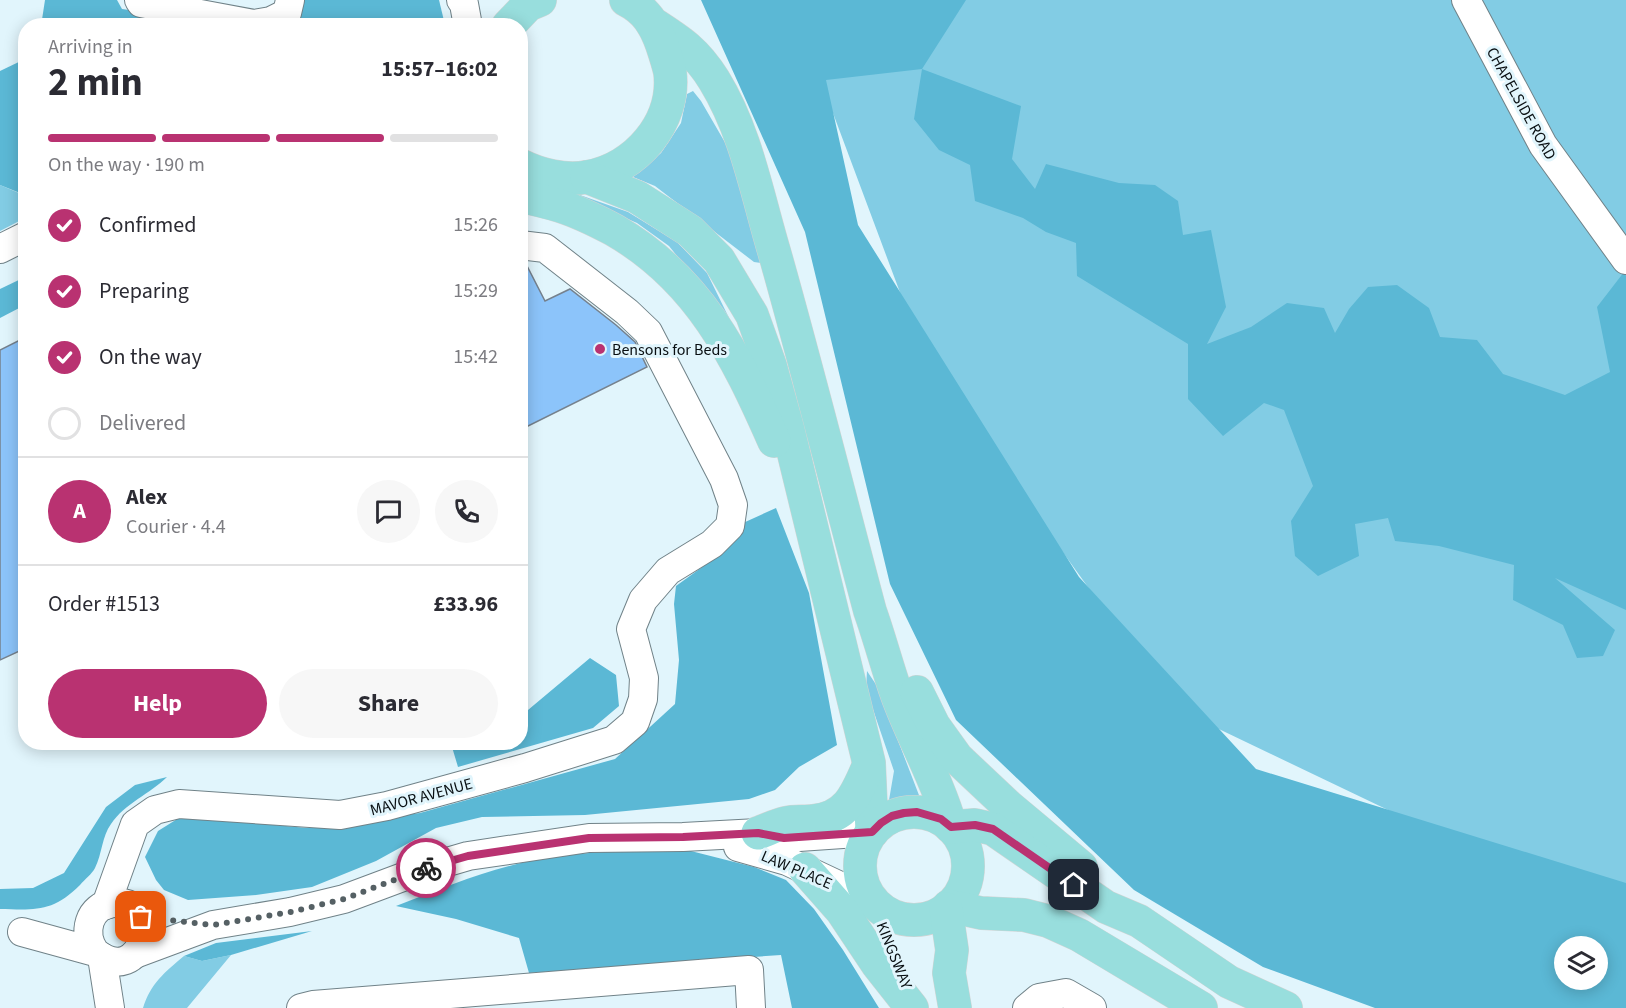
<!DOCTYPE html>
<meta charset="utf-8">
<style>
body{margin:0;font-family:"Source Sans 3",sans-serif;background:#f7f7f7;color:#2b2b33;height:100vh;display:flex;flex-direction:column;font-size:22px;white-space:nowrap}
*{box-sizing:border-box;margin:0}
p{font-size:20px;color:#7c7c81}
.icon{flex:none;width:33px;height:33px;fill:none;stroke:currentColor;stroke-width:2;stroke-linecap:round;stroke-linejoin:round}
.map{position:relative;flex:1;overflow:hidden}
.side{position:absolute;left:18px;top:18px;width:510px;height:732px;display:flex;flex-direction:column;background:#fff;border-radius:24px;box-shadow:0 3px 15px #0003}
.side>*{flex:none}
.fabs{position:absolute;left:1554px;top:936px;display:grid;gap:12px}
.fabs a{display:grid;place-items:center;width:54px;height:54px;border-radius:50%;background:#fff;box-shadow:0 3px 15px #0003;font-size:30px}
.pin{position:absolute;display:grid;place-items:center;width:51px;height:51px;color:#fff;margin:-26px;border-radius:12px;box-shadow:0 3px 9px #0006}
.courier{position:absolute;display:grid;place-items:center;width:60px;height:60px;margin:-30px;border:4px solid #b93271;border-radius:50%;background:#fff;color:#222;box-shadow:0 2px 8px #0007}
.summary em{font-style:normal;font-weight:700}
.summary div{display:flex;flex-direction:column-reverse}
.summary{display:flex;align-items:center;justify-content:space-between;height:102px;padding:0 30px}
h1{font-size:39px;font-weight:700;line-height:45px}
.bar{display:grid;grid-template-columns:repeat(4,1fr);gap:9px 6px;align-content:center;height:72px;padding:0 30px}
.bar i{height:8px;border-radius:4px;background:#e1e1e2}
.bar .active{background:#b93271}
.bar p{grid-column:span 4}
.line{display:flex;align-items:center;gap:15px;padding:0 30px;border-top:2px solid #e1e1e2}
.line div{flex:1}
.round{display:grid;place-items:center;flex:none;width:63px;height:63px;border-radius:32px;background:#f7f7f7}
ol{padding:0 30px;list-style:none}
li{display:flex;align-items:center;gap:18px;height:66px}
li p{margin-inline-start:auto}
li .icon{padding:6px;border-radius:50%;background:#b93271;color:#fff;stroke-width:4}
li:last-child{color:#7c7c81}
li i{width:33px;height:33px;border:3px solid #e1e1e2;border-radius:50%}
.action{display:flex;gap:12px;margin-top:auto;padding:12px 30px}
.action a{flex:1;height:69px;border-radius:36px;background:#b93271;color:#fff;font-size:24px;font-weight:700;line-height:69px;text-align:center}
.action a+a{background:#f7f7f7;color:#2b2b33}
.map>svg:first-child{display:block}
.green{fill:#82cce4}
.forest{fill:#5bb8d5;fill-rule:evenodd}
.building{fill:#8cc4fa;stroke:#75818d;stroke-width:1.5}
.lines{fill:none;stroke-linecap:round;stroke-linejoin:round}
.minor-casing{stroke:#708288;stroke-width:30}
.major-casing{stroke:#d3d4d4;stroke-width:34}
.minor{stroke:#fff;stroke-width:28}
.major{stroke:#98dedd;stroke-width:33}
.done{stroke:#556064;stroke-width:6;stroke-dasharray:0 10.8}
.route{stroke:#b93271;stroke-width:8}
.poi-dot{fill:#b93271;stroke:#e1f5fc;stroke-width:2}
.labels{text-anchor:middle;stroke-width:6;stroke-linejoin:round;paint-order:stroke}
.street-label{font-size:16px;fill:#090f12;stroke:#e1f5fc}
.poi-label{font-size:16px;fill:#090f12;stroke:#e1f5fc;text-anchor:start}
</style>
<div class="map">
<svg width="1626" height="1008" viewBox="0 0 1626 1008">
<rect width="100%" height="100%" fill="#e1f5fc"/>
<g class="green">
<polygon points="788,0 1626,0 1626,924 1175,708 926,362 821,81"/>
<polygon points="693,91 701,101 734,158 761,263 754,262 655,186 633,177 661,153 681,123 687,94"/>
<polygon points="0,185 26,196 25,218 0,231"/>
<polygon points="580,195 628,212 677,242 707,273 732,324 669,246 637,223 579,198"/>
<polygon points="867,671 877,686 922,803 903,800 888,806 894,771 866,689"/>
<path d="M231,955L187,1008H143C151,983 164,973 184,956L202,961Z"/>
</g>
<g class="forest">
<polygon points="45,0 117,0 122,9 239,25 41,26"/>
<polygon points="301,0 439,0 445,25 288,26"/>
<path d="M701,0H966L922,69L1021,106L1012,159L1035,189L1046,164L1119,183L1155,185L1178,201L1183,235L1211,230L1226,307L1207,344L1251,327L1287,303L1324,308L1335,333L1349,309L1368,287L1397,285L1429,308L1440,337L1477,340L1503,374L1565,395L1610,372L1597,307L1624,272L1626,276V610L1555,578L1615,630L1603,656L1577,658L1563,625L1513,600L1514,565L1439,546L1395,541L1388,518L1355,524L1359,556L1318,576L1295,556L1291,521L1313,486L1284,410L1264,403L1223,436L1188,399V344L1077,276L1076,243L1046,232L1023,218L975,201L970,165L939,150L914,119L922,69L826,80L858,225L1079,577L1256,769L1626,883V1008H1375L1263,967L1134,890L956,720L890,584L805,232ZM1564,946H1598V980H1564Z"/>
<polygon points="25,59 25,195 0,185 0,71"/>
<polygon points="25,277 25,305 0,318 0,289"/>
<polygon points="776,508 809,593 837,745 799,767 775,790 749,799 585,815 482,817 436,828 376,861 312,887 256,895 188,900 164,890 156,880 145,857 158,831 182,816 307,828 420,813 615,759 675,704 679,660 674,604 676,586 723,552 743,523"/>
<polygon points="590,658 616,675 619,706 593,728 458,767 452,747 462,743 520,742 521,713 528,710"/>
<path d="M167,777C150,794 125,803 111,824C102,836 102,854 95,868C92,874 85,879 80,885C53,912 36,910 0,909V889L33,888L64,873L106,807L135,785Z"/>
<path d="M683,849L754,867L786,880L814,909L843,950L879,1008H792L781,955L529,973L519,938L456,919L396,906C435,891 473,875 513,865C565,851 629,851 683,849Z"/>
<polygon points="312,931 231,955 202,961 184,956 216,943"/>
</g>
<g class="building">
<polygon points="520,262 525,262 545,301 570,289 616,325 635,342 647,367 520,430"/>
<polygon points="26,337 26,648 0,660 0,350"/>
</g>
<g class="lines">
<g class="minor-casing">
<g id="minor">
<polyline points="139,0 141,3 254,24 271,21 287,13 290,0"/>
<polyline points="461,0 464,4 468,26"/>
<polyline points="1466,0 1543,145 1626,260"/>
<polyline points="0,249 26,236"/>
<polyline points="738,847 787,861 874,902"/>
<polyline points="106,905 135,824 155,810 179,804 340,815 387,806 525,768 614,740 635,722 643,699 644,678 631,629 643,600 668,571 712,544 730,526 733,505 724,479 648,332 627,312 545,248 520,245"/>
<path d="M22,932L95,952C142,991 168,899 114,903C88,905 82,934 95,952"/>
<polyline points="135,954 213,925 290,912 344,899 427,868 468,856 589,838 683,837 758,833 784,838 872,832"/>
<polyline points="102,957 110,1008"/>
<polyline points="301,1008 313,1005 749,970 751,1008"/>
<polyline points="1027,1008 1039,998 1066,993 1092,1008"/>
</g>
</g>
<g class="major-casing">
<g id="major">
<path d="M652,23C680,41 696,51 714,80C746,132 757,194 774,251C808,371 838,491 870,611C880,639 887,667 897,695C913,739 938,781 951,827"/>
<polyline points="508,26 528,5 540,0"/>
<path d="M520,165C540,175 565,181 587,177C636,169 676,122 670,72C668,63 665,54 662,45C655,25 646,10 626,0"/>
<polyline points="587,177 637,197 690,231 719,260 752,315 770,365 788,430 869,763 872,832"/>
<path d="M520,196C534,199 547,202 560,206C579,212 597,221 614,230C699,279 736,355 774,441"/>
<polyline points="917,692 934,726 957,758 1008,806 1081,867"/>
<circle cx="914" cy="866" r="54"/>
<polyline points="951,827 975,825 993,829 1106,907 1139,921 1229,982 1286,1008"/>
<path d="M758,833C767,830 776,825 785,823C794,821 804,822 813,821C847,818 856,795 868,767"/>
<polyline points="805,869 842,911 878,965 912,1008"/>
<polyline points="949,906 981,913 1024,915 1048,921 1079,935 1201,1008"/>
<polyline points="946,909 952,950 949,973 955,1008"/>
</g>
</g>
<use href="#minor" class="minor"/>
<use href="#major" class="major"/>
</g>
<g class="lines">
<polyline class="done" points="141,917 213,925 291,912 344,899 426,868"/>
<polyline class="route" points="426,868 468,856 589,838 683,837 758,833 784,838 872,832 881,823 892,816 904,813 917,812 941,819 951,827 975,825 993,829 1074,885"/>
</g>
<circle class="poi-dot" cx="600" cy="349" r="6"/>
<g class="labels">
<g class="street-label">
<text transform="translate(1522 103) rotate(61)" y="6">CHAPELSIDE ROAD</text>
<text transform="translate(421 796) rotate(-15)" y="6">MAVOR AVENUE</text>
<text transform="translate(797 869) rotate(23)" y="6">LAW PLACE</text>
<text transform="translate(895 955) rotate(68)" y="6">KINGSWAY</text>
</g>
<g class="poi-label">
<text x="612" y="355">Bensons for Beds</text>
</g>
</g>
</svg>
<div class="fabs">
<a><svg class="icon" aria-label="layers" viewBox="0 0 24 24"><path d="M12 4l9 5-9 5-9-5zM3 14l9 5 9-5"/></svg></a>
</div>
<div class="pin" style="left:141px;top:917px;background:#ea580c"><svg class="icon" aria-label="bag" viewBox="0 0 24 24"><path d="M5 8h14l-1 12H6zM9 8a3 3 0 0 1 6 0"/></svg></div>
<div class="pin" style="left:1074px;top:885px;background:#1f2937"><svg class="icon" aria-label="home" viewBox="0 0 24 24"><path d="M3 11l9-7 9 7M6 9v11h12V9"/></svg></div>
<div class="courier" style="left:426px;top:868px"><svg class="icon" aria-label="bike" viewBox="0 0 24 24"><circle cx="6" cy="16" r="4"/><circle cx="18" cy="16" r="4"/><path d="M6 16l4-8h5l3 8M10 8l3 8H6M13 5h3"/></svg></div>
<section class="side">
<div class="summary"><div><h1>2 min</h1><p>Arriving in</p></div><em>15:57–16:02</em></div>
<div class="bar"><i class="active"></i><i class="active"></i><i class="active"></i><i></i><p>On the way · 190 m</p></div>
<ol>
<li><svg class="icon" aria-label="check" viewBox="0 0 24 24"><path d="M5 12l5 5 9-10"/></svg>Confirmed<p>15:26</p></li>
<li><svg class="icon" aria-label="check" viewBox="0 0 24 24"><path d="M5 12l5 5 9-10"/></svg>Preparing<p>15:29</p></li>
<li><svg class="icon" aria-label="check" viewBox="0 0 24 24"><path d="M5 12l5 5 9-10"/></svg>On the way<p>15:42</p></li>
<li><i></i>Delivered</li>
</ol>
<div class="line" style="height:108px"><b class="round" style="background:#b93271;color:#fff">A</b><div><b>Alex</b><p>Courier · 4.4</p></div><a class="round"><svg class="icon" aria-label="chat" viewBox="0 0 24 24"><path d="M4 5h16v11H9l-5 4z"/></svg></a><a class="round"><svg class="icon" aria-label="phone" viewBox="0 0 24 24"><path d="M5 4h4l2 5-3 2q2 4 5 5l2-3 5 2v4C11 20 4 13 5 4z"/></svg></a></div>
<div class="line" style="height:78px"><div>Order #1513</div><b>£33.96</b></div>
<div class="action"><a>Help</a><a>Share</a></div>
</section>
</div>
